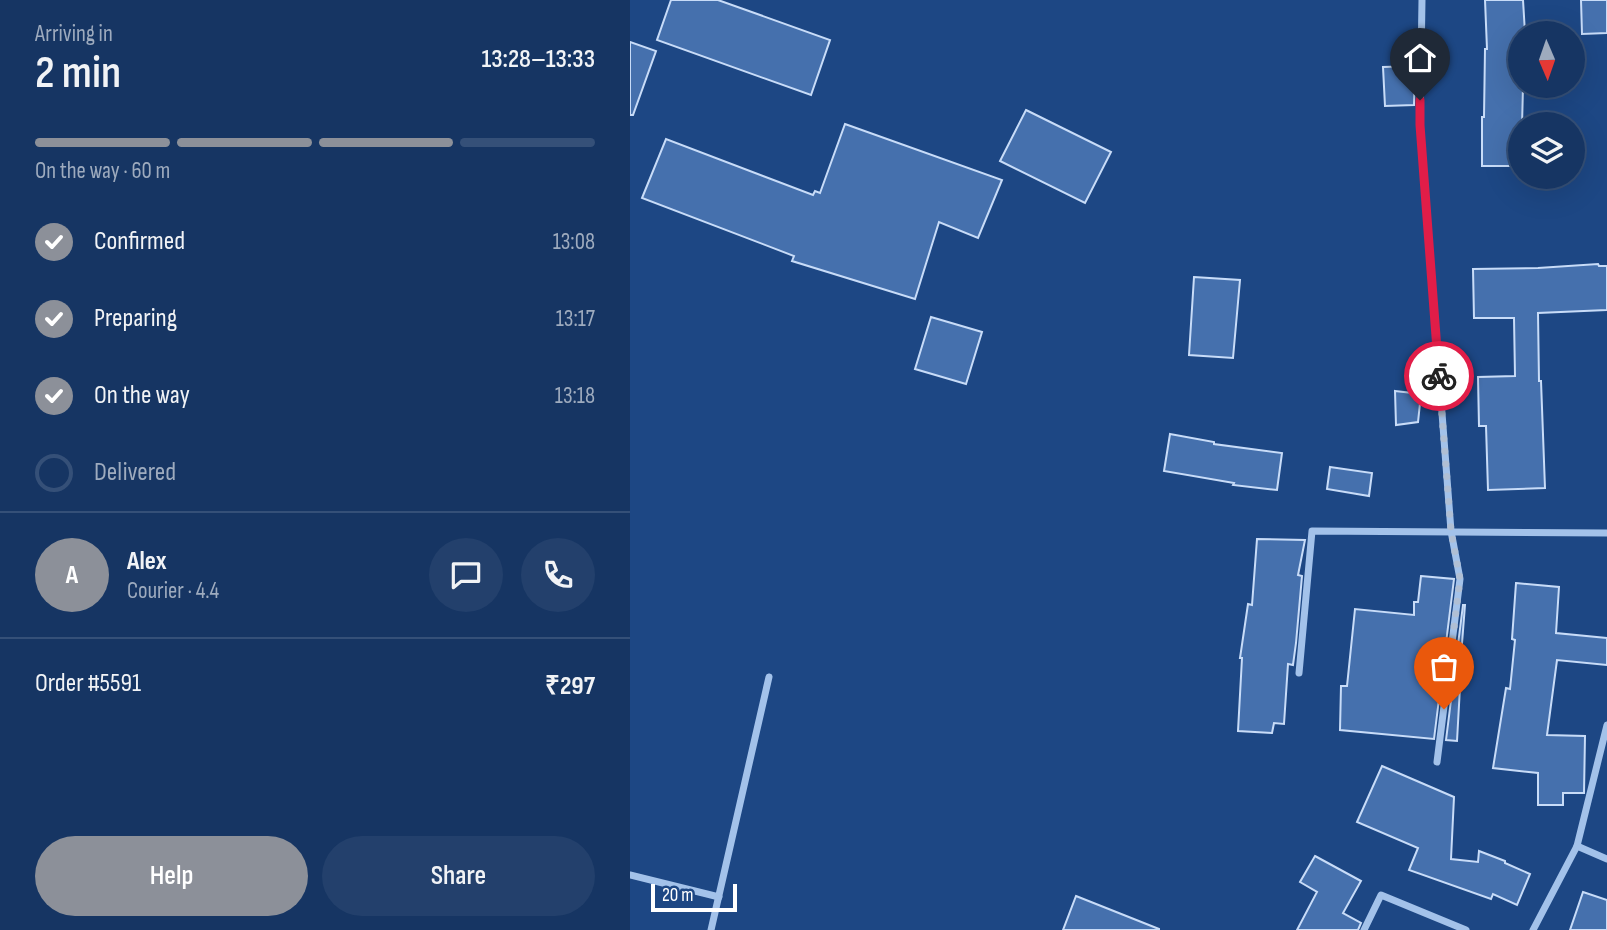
<!DOCTYPE html>
<meta charset="utf-8">
<style>
body{margin:0;font-family:"Sofia Sans Condensed",sans-serif;background:#23406c;color:#f1f3f6;height:100vh;display:flex;flex-direction:column;font-size:26px;white-space:nowrap}
*{box-sizing:border-box;margin:0}
p{font-size:23px;color:#9eabbe}
.icon{flex:none;width:38px;height:38px;fill:none;stroke:currentColor;stroke-width:2;stroke-linecap:round;stroke-linejoin:round}
.map{position:relative;flex:1;overflow:hidden}
.drawer{display:flex;flex-direction:column;background:#163563;width:630px}
.drawer>*{flex:none}
.needle{width:46px;rotate:178deg}
.tools{position:absolute;left:878px;top:21px;display:grid;gap:14px}
.tools a{display:grid;place-items:center;width:77px;height:77px;border-radius:50%;background:#163563;box-shadow:0 7px 28px #0002,0 0 0 2px #355078;font-size:35px}
.scale{position:absolute;left:21px;bottom:18px;width:86px;box-sizing:border-box;padding-left:7px;border:4px solid #fff;border-top:0;font-size:19px;line-height:24px;white-space:nowrap;color:#fff;-webkit-text-stroke:5px #1d4784;paint-order:stroke}
.pin{position:absolute;display:grid;place-items:center;width:60px;height:60px;color:#fff;margin:-72px -30px;border-radius:50% 50% 50% 0;rotate:-45deg;box-shadow:0 0 7px #0007}
.pin .icon{rotate:45deg}
.courier{position:absolute;display:grid;place-items:center;width:70px;height:70px;margin:-35px;border:5px solid #e11d48;border-radius:50%;background:#fff;color:#222;box-shadow:0 2px 9px #0007}
.head em{font-style:normal;font-weight:600}
.head div{display:flex;flex-direction:column-reverse}
.head{display:flex;align-items:center;justify-content:space-between;height:119px;padding:0 35px}
h1{font-size:46px;font-weight:600;line-height:52px}
.bar{display:grid;grid-template-columns:repeat(4,1fr);gap:10px 7px;align-content:center;height:84px;padding:0 35px}
.bar i{height:9px;border-radius:5px;background:#355078}
.bar .on{background:#8c9099}
.bar p{grid-column:span 4}
.line{display:flex;align-items:center;gap:18px;padding:0 35px;border-top:2px solid #355078}
.line div{flex:1}
.round{display:grid;place-items:center;flex:none;width:74px;height:74px;border-radius:37px;background:#23406c}
ol{padding:0 35px;list-style:none}
li{display:flex;align-items:center;gap:21px;height:77px}
li p{margin-inline-start:auto}
li .icon{padding:7px;border-radius:50%;background:#8c9099;color:#fff;stroke-width:4}
li:last-child{color:#9eabbe}
li i{width:38px;height:38px;border:4px solid #355078;border-radius:50%}
.primary-button{display:flex;gap:14px;margin-top:auto;padding:14px 35px}
.primary-button a{flex:1;height:80px;border-radius:42px;background:#8c9099;color:#fff;font-size:28px;font-weight:600;line-height:80px;text-align:center}
.primary-button a+a{background:#23406c;color:#f1f3f6}
main{display:flex;flex:1;min-height:0}
.map>svg:first-child{display:block}
.building{fill:#4570ad;stroke:#c8dcf8;stroke-width:2}
.lines{fill:none;stroke-linecap:round;stroke-linejoin:round}
.minor{stroke:#a3c2ea;stroke-width:7}
.done{stroke:#b0bfd4;stroke-width:7;stroke-dasharray:0 12.6}
.route{stroke:#e11d48;stroke-width:9}
</style>
<main>
<section class="drawer">
<div class="head"><div><h1>2 min</h1><p>Arriving in</p></div><em>13:28–13:33</em></div>
<div class="bar"><i class="on"></i><i class="on"></i><i class="on"></i><i></i><p>On the way · 60 m</p></div>
<ol>
<li><svg class="icon" aria-label="check" viewBox="0 0 24 24"><path d="M5 12l5 5 9-10"/></svg>Confirmed<p>13:08</p></li>
<li><svg class="icon" aria-label="check" viewBox="0 0 24 24"><path d="M5 12l5 5 9-10"/></svg>Preparing<p>13:17</p></li>
<li><svg class="icon" aria-label="check" viewBox="0 0 24 24"><path d="M5 12l5 5 9-10"/></svg>On the way<p>13:18</p></li>
<li><i></i>Delivered</li>
</ol>
<div class="line" style="height:126px"><b class="round" style="background:#8c9099;color:#fff">A</b><div><b>Alex</b><p>Courier · 4.4</p></div><a class="round"><svg class="icon" aria-label="chat" viewBox="0 0 24 24"><path d="M4 5h16v11H9l-5 4z"/></svg></a><a class="round"><svg class="icon" aria-label="phone" viewBox="0 0 24 24"><path d="M5 4h4l2 5-3 2q2 4 5 5l2-3 5 2v4C11 20 4 13 5 4z"/></svg></a></div>
<div class="line" style="height:91px"><div>Order #5591</div><b>₹297</b></div>
<div class="primary-button"><a>Help</a><a>Share</a></div>
</section>
<div class="map">
<svg width="977" height="930" viewBox="0 0 977 930">
<rect width="100%" height="100%" fill="#1d4784"/>
<g class="building">
<polygon points="41,0 88,0 200,40 181,95 27,40"/>
<polygon points="855,0 893,0 895,33 891,33 891,86 893,86 891,166 852,166 852,117 854,117 855,49 857,49"/>
<polygon points="951,0 977,0 977,33 952,34"/>
<polygon points="0,42 26,51 3,115 0,115"/>
<polygon points="785,66 784,105 755,106 753,67"/>
<polygon points="396,110 481,152 455,203 370,161"/>
<polygon points="215,124 372,180 348,238 309,222 285,299 162,261 164,256 12,198 36,139 183,195 185,191 190,193"/>
<polygon points="968,264 969,266 977,266 977,310 908,313 909,381 911,381 915,488 858,490 856,426 849,426 848,377 885,376 884,318 844,318 843,269 908,268"/>
<polygon points="564,277 610,280 603,358 559,355"/>
<polygon points="301,317 352,332 336,384 285,369"/>
<polygon points="765,391 791,394 788,422 766,425"/>
<polygon points="540,434 584,442 584,444 652,453 647,490 603,485 604,483 534,471"/>
<polygon points="700,467 742,473 739,496 697,489"/>
<polygon points="627,539 675,540 668,575 672,576 666,643 663,665 658,664 654,724 644,723 642,733 608,731 612,658 610,658 618,604 622,605"/>
<polygon points="791,576 824,579 804,739 710,730 711,686 717,686 725,609 784,615 784,602 788,602"/>
<polygon points="886,583 929,587 926,633 977,638 977,665 927,660 917,735 955,736 954,793 933,793 933,805 908,805 908,773 863,768 876,688 880,689 885,640 882,639"/>
<polygon points="833,605 835,605 830,669 831,669 827,741 816,740"/>
<polygon points="752,766 824,797 821,859 848,862 849,851 875,861 875,863 900,874 887,905 863,894 861,899 779,870 788,848 727,822"/>
<polygon points="685,856 731,881 713,913 731,923 728,930 667,930 687,892 670,882"/>
<polygon points="953,892 977,900 977,930 940,930"/>
<polygon points="446,896 529,929 529,930 433,930"/>
</g>
<g class="lines">
<g class="minor">
<polyline points="792,0 790,125 821,531 830,579 807,762"/>
<polyline points="669,673 682,531 977,533"/>
<polyline points="947,846 977,859"/>
<polyline points="0,875 89,897"/>
<polyline points="81,930 139,677"/>
<polyline points="734,930 751,895 836,930"/>
<polyline points="903,930 947,846 977,725"/>
</g>
</g>
<g class="lines">
<polyline class="done" points="809,376 821,531 830,579 814,709"/>
<polyline class="route" points="790,100 790,125 809,376"/>
</g>
</svg>
<div class="tools">
<a><svg class="needle" viewBox="-14 -14 28 28"><path d="M0-13l5 13h-10z" fill="#e53935"/><path d="M0 13l5-13h-10z" fill="#9eabbe"/></svg></a>
<a><svg class="icon" aria-label="layers" viewBox="0 0 24 24"><path d="M12 4l9 5-9 5-9-5zM3 14l9 5 9-5"/></svg></a>
</div>
<div class="scale">20 m</div>
<div class="pin" style="left:814px;top:709px;background:#ea580c"><svg class="icon" aria-label="bag" viewBox="0 0 24 24"><path d="M5 8h14l-1 12H6zM9 8a3 3 0 0 1 6 0"/></svg></div>
<div class="pin" style="left:790px;top:100px;background:#1f2937"><svg class="icon" aria-label="home" viewBox="0 0 24 24"><path d="M3 11l9-7 9 7M6 9v11h12V9"/></svg></div>
<div class="courier" style="left:809px;top:376px"><svg class="icon" aria-label="bike" viewBox="0 0 24 24"><circle cx="6" cy="16" r="4"/><circle cx="18" cy="16" r="4"/><path d="M6 16l4-8h5l3 8M10 8l3 8H6M13 5h3"/></svg></div>
</div>
</main>
